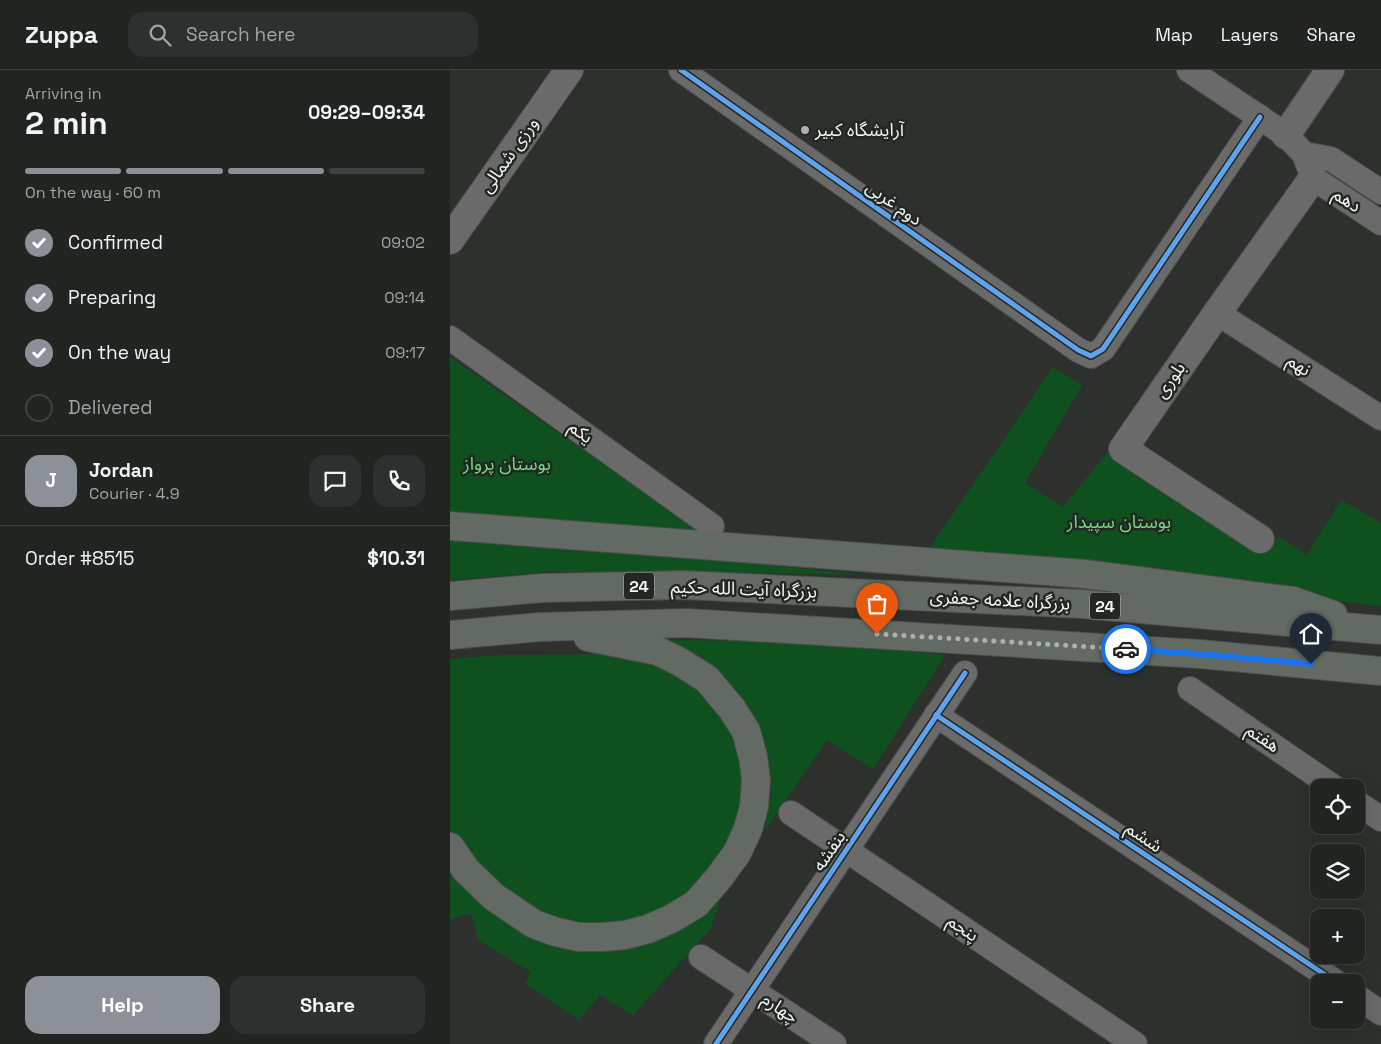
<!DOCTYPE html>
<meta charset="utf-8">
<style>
body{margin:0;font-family:"Space Grotesk","Noto Sans Arabic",sans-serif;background:#2e302f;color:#f1f3f6;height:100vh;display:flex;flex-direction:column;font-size:19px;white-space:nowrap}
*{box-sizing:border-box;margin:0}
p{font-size:16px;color:#a2a4a5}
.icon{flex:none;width:28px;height:28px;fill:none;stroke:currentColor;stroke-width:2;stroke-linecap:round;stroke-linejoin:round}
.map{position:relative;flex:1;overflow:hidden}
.panel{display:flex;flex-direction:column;background:#222422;width:450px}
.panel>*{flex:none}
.fabs{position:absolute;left:860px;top:709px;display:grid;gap:10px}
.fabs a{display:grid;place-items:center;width:55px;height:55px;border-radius:10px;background:#222422;box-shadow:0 5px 20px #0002,0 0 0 1px #3f4140;font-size:25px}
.pin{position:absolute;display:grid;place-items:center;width:42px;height:42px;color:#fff;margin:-51px -21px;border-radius:50% 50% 50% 0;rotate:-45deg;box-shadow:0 0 5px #0007}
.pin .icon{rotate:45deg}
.courier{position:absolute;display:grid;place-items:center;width:50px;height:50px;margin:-25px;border:4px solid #1a73e8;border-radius:50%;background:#fff;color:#222;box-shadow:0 1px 6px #0007}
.summary em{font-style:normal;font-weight:800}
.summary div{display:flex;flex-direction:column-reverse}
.summary{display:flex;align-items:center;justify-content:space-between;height:85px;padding:0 25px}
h1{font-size:32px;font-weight:800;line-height:38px}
.bar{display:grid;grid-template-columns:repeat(4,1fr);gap:8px 5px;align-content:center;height:60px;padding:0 25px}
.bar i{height:6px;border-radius:4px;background:#3f4140}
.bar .on{background:#8c9099}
.bar p{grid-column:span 4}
.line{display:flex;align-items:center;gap:12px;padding:0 25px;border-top:1px solid #3f4140}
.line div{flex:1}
.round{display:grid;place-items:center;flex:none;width:52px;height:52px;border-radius:15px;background:#2e302f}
ol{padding:0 25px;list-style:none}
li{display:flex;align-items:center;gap:15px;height:55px}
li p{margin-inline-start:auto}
li .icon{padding:5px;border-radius:50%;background:#8c9099;color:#fff;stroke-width:4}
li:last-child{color:#a2a4a5}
li i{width:28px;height:28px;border:2px solid #3f4140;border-radius:50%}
.primary-button{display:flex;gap:10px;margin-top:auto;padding:10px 25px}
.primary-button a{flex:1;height:58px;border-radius:15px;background:#8c9099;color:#fff;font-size:20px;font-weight:800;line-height:58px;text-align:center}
.primary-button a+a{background:#2e302f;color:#f1f3f6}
header{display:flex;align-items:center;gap:30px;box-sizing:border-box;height:70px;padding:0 25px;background:#222422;border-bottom:1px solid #3f4140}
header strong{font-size:24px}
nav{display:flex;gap:28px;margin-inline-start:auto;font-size:18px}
.search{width:350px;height:45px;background:#2e302f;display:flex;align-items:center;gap:12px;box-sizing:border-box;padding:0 18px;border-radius:15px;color:#a2a4a5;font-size:19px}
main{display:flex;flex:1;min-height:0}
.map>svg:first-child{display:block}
.green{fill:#0f511e}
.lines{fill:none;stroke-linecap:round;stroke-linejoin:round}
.minor-casing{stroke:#4b4d4b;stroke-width:26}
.tertiary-casing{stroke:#4b4d4b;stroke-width:30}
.trunk-casing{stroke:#4b4d4b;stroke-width:30}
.minor{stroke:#696a69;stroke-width:24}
.tertiary{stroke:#696a69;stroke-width:28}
.trunk{stroke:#626a63;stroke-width:28}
.cycleway-casing{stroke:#232723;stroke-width:8}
.cycleway{stroke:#60a3ed;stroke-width:5}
.done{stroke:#adb0ad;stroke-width:5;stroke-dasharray:0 9}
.route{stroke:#1a73e8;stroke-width:6}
.poi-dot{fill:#adb0ad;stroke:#232723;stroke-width:2}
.labels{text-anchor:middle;stroke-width:5;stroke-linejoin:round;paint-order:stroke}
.shield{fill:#232723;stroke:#b4b7b4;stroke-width:1}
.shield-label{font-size:16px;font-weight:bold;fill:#f2f5f2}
.poi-label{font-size:18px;fill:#f2f5f2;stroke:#232723;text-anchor:start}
.street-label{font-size:18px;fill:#f2f5f2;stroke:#232723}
.park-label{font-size:18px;fill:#75db80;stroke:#232723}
</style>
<header>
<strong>Zuppa</strong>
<div class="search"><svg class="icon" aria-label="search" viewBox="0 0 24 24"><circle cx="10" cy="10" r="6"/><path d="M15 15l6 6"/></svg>Search here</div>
<nav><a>Map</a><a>Layers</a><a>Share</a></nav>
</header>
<main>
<section class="panel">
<div class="summary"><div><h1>2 min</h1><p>Arriving in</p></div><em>09:29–09:34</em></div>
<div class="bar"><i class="on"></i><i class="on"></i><i class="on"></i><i></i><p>On the way · 60 m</p></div>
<ol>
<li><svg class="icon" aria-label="check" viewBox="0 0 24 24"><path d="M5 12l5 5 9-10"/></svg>Confirmed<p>09:02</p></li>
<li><svg class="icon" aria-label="check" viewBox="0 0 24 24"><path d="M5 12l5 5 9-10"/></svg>Preparing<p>09:14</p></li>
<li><svg class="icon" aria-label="check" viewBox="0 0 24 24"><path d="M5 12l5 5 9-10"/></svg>On the way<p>09:17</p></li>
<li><i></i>Delivered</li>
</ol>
<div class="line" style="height:90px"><b class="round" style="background:#8c9099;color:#fff">J</b><div><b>Jordan</b><p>Courier · 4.9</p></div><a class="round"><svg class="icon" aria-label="chat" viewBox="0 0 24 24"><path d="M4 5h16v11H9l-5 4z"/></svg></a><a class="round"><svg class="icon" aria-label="phone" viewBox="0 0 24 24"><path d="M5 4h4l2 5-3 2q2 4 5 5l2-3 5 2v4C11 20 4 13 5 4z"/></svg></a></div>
<div class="line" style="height:65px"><div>Order #8515</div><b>$10.31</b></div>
<div class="primary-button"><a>Help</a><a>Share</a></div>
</section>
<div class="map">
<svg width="931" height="974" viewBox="0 0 931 974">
<rect width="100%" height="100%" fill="#2e302e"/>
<g class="green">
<polygon points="0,287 252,463 0,446"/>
<polygon points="603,297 632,315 575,413 613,437 658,382 816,482 829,467 857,485 891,430 931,453 931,536 477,482"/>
<polygon points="0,470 128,477 228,486 416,505 263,502 94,502 0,510"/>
<polygon points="193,570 317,571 409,576 495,585 423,699 377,670 315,761 321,725 317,689 304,648 288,624 276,611 246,589"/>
<polygon points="148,584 184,586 244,609 280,651 295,705 293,741 284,766 243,822 206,845 167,856 117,855 72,837 9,774 0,760 0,589 53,585"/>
<polygon points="0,799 97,871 271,826 261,858 183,945 150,925 129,950 75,913 81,902 28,870 21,843 0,849"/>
</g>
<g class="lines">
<g class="minor-casing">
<g id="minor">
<polyline points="231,0 628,280 641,286 653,279 810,47"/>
<polyline points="739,0 836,65 854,84 863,108 931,153"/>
<polyline points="854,84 881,89 931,122"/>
<polyline points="767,243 931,348"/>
<polyline points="0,268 262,456"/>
<polyline points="740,619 885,718"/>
<polyline points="486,645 886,912"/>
<polyline points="906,732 931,749"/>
<polyline points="341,743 685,974"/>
<polyline points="251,887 384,974"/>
<polyline points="906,926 931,943"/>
<polyline points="266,974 515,603"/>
</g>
</g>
<g class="tertiary-casing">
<g id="tertiary">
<polyline points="836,65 880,0"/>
<polyline points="0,170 119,0"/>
<polyline points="810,469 673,379 767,243 863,108"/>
</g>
</g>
<g class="trunk-casing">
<g id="trunk">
<polyline points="0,456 635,504 843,531 883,545"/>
<polyline points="0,526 93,518 233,515 632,534 931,560"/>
<polyline points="0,565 90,557 237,553 750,584 931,601"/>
<polyline points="0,777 16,800 44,827 84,854 106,862 129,867 153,867 175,865 198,859 221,849 246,834 268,809 287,783 298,759 304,737 306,709 303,687 296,661 282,639 257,609 230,592 208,581 138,567"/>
</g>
</g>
<use href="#minor" class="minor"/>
<use href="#tertiary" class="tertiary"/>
<use href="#trunk" class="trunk"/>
<g class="cycleway-casing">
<g id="cycleway">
<polyline points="231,0 628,280 641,286 653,279 810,47"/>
<polyline points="486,645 886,912"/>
<polyline points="266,974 515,603"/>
</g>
</g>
<use href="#cycleway" class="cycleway"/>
</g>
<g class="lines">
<polyline class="done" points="427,564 676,579"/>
<polyline class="route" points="676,579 750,584 861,594"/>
</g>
<circle class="poi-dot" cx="355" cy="60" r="5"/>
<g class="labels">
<g class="shield">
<rect x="174" y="502.5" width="30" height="27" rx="4"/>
<rect x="640" y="522.5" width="30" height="27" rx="4"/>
</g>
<g class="shield-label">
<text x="189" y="522">24</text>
<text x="655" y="542">24</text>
</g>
<g class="poi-label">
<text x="365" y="66">آرایشگاه کبیر</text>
</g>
<g class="street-label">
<text transform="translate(59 85) rotate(-55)" y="6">ورزی شمالی</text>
<text transform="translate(897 130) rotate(33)" y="6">دهم</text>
<text transform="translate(444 133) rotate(35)" y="6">دوم غربی</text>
<text transform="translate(849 295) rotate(33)" y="6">نهم</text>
<text transform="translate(720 310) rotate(-55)" y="6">بلوری</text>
<text transform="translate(131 362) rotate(36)" y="6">یکم</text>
<text transform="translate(294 519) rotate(2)" y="6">بزرگراه آیت الله حکیم</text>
<text transform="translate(550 530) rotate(3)" y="6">بزرگراه علامه جعفری</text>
<text transform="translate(813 668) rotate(34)" y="6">هفتم</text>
<text transform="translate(694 767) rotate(34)" y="6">ششم</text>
<text transform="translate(379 781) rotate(-56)" y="6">بنفشه</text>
<text transform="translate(513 858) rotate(34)" y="6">پنجم</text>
<text transform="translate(330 938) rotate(34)" y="6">چهارم</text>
</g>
<g class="park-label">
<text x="57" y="400">بوستان پرواز</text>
<text x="669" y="458">بوستان سپیدار</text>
</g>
</g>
</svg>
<div class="fabs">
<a><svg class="icon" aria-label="locate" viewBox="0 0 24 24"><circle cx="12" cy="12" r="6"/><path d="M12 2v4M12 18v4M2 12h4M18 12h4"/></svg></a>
<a><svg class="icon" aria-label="layers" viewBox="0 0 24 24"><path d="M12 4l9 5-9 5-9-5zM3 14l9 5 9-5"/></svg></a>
<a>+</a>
<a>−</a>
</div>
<div class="pin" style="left:427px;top:564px;background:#ea580c"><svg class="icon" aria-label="bag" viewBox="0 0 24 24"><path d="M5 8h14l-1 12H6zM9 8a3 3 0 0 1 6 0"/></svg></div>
<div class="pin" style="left:861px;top:594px;background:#1f2937"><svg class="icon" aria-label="home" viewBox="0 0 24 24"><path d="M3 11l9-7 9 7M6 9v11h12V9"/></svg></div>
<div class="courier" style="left:676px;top:579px"><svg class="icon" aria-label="car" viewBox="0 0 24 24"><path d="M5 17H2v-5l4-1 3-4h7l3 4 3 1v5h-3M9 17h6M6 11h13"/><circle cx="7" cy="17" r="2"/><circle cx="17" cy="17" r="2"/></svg></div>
</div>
</main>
